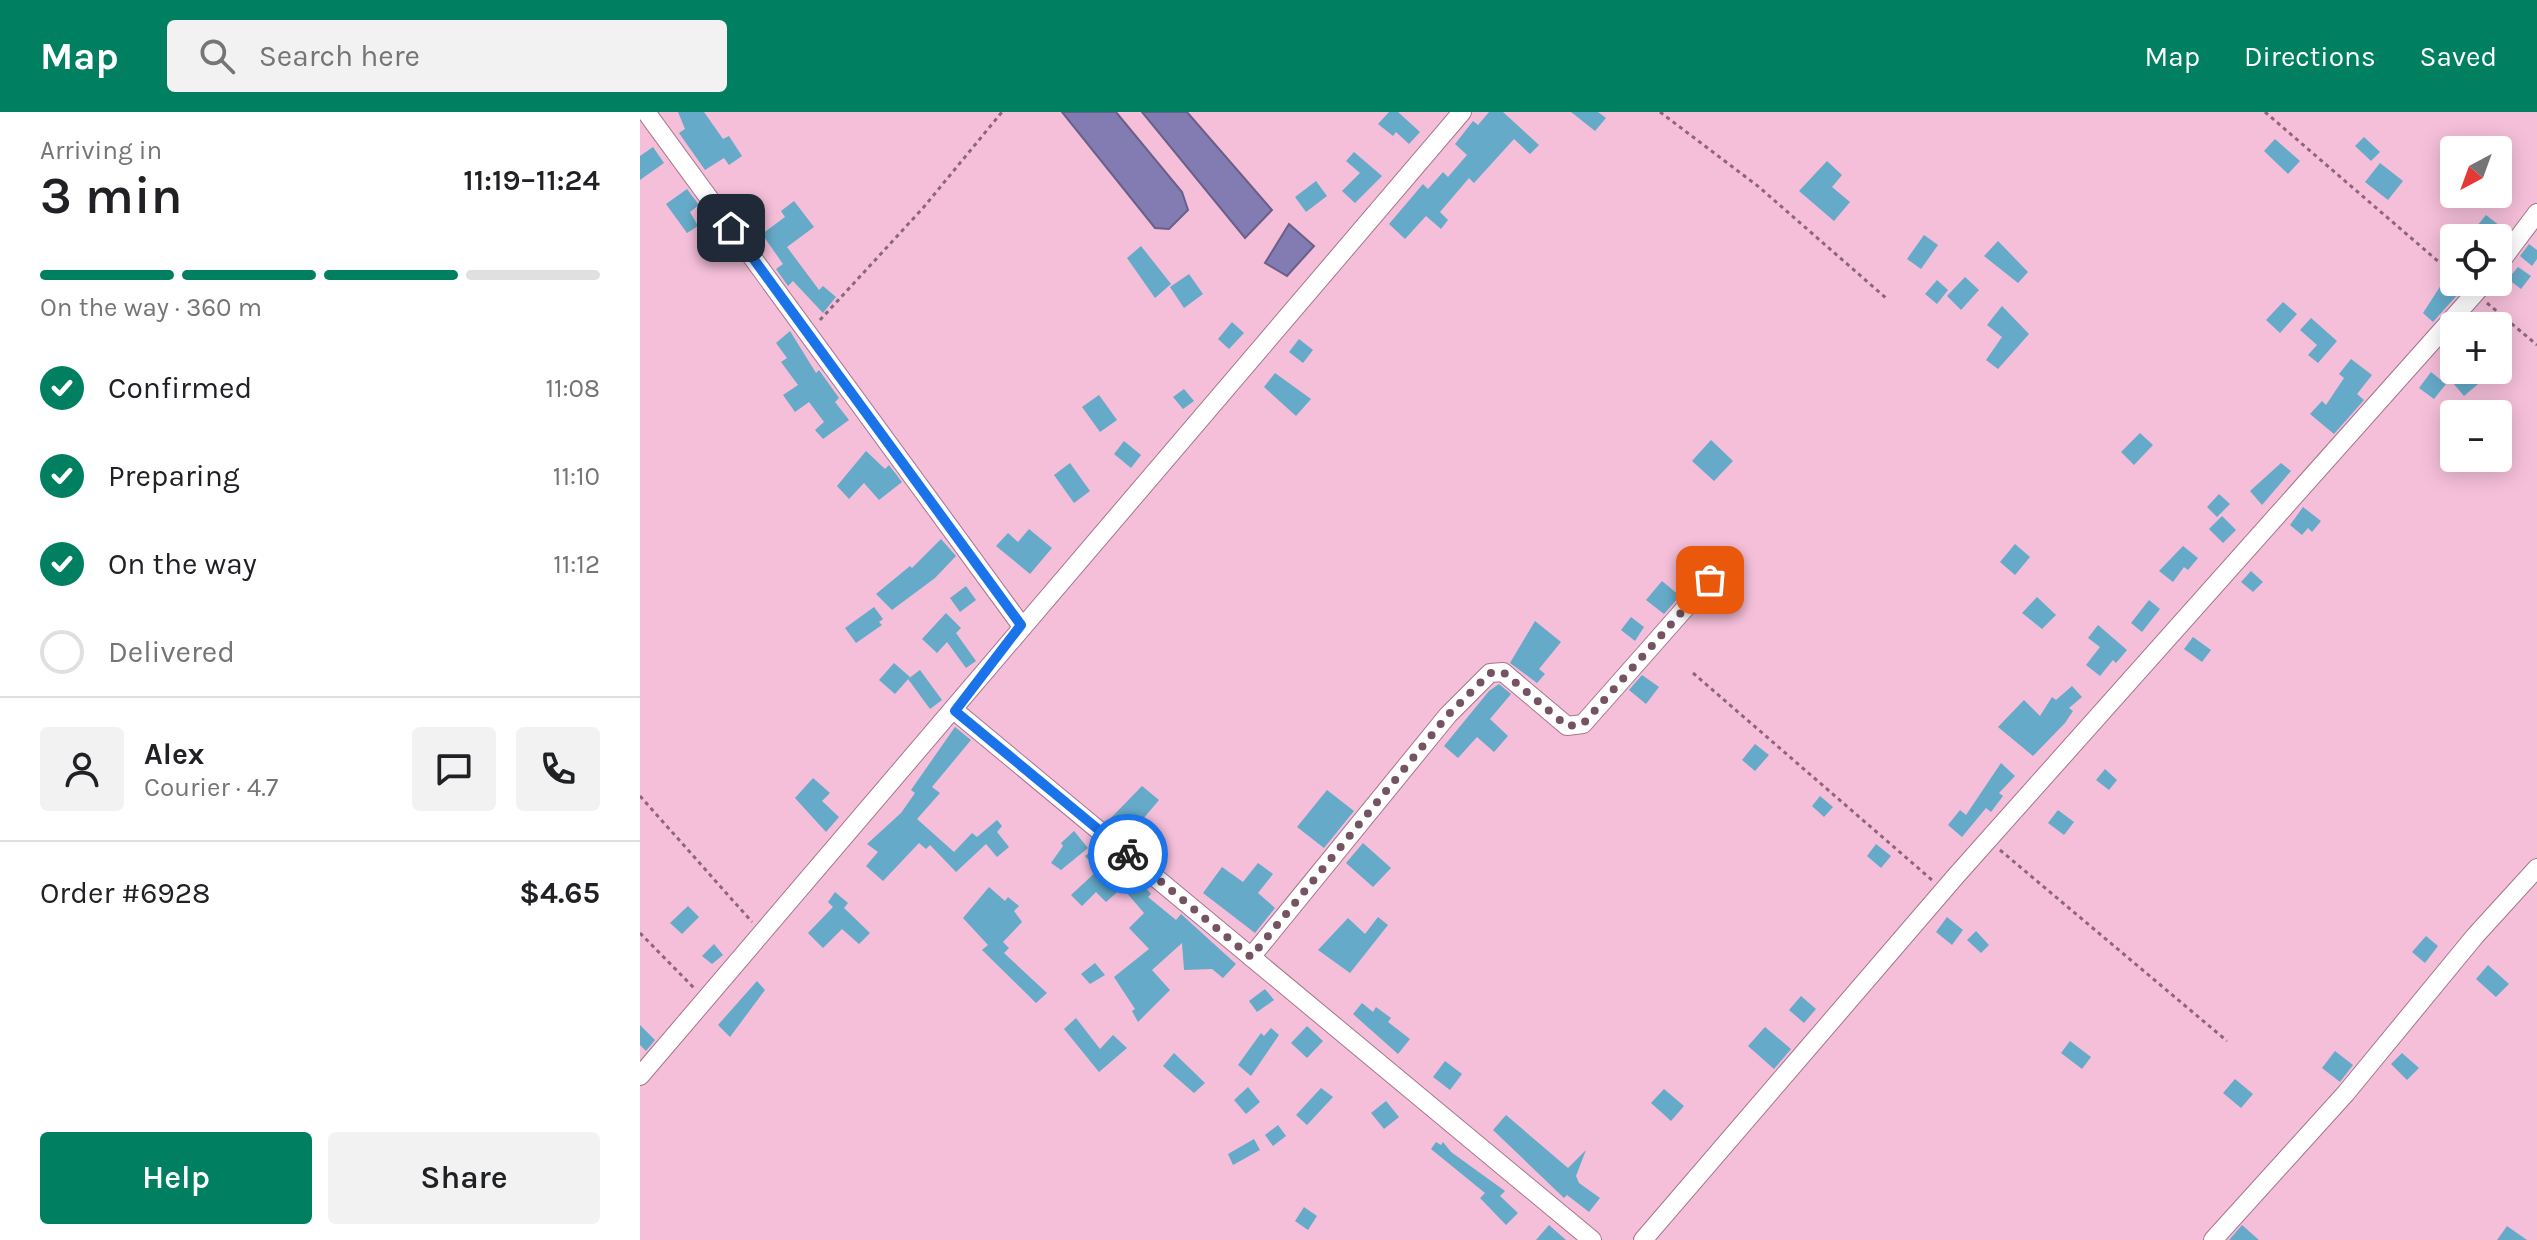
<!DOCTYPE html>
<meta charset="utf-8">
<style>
body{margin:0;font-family:Karla,sans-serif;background:#f2f2f2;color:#202124;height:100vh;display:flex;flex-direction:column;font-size:30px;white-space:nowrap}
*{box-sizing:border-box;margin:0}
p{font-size:26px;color:#757577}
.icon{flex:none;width:44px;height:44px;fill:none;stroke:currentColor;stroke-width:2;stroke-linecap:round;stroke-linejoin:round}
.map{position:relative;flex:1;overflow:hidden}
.side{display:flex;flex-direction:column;background:#fff;width:640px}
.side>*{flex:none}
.needle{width:52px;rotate:221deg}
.tools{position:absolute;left:1800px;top:24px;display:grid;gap:16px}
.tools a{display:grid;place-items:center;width:72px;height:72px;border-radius:8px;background:#fff;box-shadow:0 4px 20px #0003;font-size:40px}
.pin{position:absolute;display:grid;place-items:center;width:68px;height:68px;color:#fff;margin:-34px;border-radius:16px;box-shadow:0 4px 12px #0006}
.courier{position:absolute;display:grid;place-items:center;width:80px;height:80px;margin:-40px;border:6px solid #1a73e8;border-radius:50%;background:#fff;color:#222;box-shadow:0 2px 10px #0007}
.headline em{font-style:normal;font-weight:600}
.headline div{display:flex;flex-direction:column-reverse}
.headline{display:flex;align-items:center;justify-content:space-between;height:136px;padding:0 40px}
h1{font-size:52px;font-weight:600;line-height:60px}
.bar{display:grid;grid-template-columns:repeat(4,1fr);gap:12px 8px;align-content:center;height:96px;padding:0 40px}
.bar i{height:10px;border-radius:6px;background:#e0e0e0}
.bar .current{background:#008060}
.bar p{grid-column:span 4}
.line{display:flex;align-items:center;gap:20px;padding:0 40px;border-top:2px solid #e0e0e0}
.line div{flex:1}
.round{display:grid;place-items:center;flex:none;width:84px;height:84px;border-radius:8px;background:#f2f2f2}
ol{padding:0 40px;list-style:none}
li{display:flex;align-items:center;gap:24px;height:88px}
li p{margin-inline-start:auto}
li .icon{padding:8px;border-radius:50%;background:#008060;color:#fff;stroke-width:4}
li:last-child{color:#757577}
li i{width:44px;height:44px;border:4px solid #e0e0e0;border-radius:50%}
.button{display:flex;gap:16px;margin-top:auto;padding:16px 40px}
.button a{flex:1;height:92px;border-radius:8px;background:#008060;color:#fff;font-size:32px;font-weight:600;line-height:92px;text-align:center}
.button a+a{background:#f2f2f2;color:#202124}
header{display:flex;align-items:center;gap:48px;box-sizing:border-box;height:112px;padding:0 40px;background:#008060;color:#fff}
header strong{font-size:38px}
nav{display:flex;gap:44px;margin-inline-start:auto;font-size:28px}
.search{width:560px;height:72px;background:#f2f2f2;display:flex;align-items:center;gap:20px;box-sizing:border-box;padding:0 28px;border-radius:8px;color:#757577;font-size:30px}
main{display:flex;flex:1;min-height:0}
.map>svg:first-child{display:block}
.water{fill:#827cb3;stroke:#695f88;stroke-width:2}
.building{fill:#65aac8}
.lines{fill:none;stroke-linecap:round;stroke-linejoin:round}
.minor-casing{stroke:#a6758d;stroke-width:20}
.path{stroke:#8b6778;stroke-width:3;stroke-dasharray:4 4;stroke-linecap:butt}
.minor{stroke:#fff;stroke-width:18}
.done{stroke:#745463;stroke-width:8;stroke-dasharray:0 14.4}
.route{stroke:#1a73e8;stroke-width:10}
</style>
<header>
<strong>Map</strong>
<div class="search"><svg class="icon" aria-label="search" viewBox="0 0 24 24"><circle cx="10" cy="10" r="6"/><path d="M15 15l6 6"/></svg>Search here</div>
<nav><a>Map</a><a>Directions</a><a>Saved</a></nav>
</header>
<main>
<section class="side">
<div class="headline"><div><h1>3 min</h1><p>Arriving in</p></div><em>11:19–11:24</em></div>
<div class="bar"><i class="current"></i><i class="current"></i><i class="current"></i><i></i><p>On the way · 360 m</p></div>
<ol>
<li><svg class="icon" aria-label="check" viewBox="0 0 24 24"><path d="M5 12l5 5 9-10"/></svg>Confirmed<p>11:08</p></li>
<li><svg class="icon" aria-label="check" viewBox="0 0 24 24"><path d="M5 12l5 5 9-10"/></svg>Preparing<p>11:10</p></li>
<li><svg class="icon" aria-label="check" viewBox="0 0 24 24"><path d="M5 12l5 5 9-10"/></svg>On the way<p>11:12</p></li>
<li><i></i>Delivered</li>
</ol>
<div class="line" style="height:144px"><a class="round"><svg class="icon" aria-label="person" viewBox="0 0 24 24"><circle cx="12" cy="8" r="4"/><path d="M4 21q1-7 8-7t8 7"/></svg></a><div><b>Alex</b><p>Courier · 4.7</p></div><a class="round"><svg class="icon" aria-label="chat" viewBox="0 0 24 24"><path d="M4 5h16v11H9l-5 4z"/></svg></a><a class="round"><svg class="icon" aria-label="phone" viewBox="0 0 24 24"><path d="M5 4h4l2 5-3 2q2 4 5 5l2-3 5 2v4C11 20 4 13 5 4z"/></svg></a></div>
<div class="line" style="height:104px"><div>Order #6928</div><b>$4.65</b></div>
<div class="button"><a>Help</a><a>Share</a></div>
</section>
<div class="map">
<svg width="1897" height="1128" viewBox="0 0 1897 1128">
<rect width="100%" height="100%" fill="#f5bfd9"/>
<g class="water">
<polygon points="422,0 476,0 542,80 548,98 529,117 515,116"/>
<polygon points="502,0 547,0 632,98 605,126"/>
<polygon points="649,112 674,134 647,164 625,151"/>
</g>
<g class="building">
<polygon points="38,0 64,0 83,27 89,24 102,44 89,53 84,46 65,58 39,21 45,17"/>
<polygon points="749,0 758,0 780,20 769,32 756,20 753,24 738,12"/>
<polygon points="849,0 863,0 899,33 890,42 874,27 834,71 829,66 800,100 808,108 801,117 786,104 765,127 749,112 783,72 788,77 803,60 808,65 827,43 815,32 833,9 838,13"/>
<polygon points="931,0 958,0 966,6 955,19"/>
<polygon points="1724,25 1740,40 1731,49 1715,34"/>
<polygon points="1635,27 1660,49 1648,62 1624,39"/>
<polygon points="13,35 24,51 0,68 0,44"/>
<polygon points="714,40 742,64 715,91 702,79 720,61 706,49"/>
<polygon points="1187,49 1202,63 1192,75 1210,90 1194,109 1159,79"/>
<polygon points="1740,51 1763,69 1748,88 1725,70"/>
<polygon points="676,69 687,84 666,100 655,85"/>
<polygon points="47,77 59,93 50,100 58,114 47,121 26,92"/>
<polygon points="102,85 114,103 103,110 89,93"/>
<polygon points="154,89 174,115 147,135 179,178 183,174 196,185 183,201 153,169 148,174 136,157 143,152 122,122 145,105 141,99"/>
<polygon points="1846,103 1865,118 1859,126 1827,126"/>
<polygon points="1284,123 1298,133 1281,157 1267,147"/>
<polygon points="1358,129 1388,160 1378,171 1344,144"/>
<polygon points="1889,132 1897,138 1897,147 1892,154 1880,144"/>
<polygon points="501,134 531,172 515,186 487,146"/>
<polygon points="1878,155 1891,164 1881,177 1868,167"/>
<polygon points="549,162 563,182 544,196 530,175"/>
<polygon points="1325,165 1339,178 1321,198 1307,184"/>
<polygon points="1297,168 1308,178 1297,192 1285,182"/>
<polygon points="1803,170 1818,182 1793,210 1783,201"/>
<polygon points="1643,190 1657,202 1640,221 1626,208"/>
<polygon points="1362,194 1389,222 1358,257 1346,248 1362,225 1347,213"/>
<polygon points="1671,206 1697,229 1678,251 1668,243 1677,233 1660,218"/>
<polygon points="592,210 604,221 589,237 578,227"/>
<polygon points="150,219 176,261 179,258 199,286 195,290 209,308 183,327 175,318 184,310 169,290 155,300 143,283 158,273 141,250 147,246 136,231"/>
<polygon points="659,227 673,238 663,251 649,240"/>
<polygon points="1711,247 1732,263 1717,282 1724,288 1694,322 1670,302 1682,289 1686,293 1704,266 1699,262"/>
<polygon points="1791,260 1806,272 1794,287 1779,276"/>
<polygon points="1827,260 1838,272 1824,284 1813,271"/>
<polygon points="635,261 671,287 656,304 624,275"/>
<polygon points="544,277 554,289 543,297 533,285"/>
<polygon points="459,283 477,308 460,320 442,295"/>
<polygon points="1500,321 1513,333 1494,353 1481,340"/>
<polygon points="1071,328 1093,349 1074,369 1052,349"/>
<polygon points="484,329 501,343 491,356 474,342"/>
<polygon points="226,339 245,357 249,353 262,370 239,388 224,371 209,387 197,374"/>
<polygon points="430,351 450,379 434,391 414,363"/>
<polygon points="1641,351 1651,359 1622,393 1610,379"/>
<polygon points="1579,382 1590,392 1577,405 1567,395"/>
<polygon points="1663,395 1681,409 1672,420 1668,416 1662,423 1650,413"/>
<polygon points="1582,404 1596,418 1583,431 1569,417"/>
<polygon points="389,417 412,436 390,462 356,434 368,421 378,430"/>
<polygon points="301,427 316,444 295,466 252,498 236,482 270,454 272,456"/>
<polygon points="1375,432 1390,445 1375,463 1360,450"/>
<polygon points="1543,434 1558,446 1548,458 1544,455 1533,470 1519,459"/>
<polygon points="1611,459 1623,470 1613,480 1601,470"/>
<polygon points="1085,467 1099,477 1088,493 1074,482"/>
<polygon points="1022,469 1040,484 1024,502 1006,488"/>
<polygon points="326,474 336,488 320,500 310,486"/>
<polygon points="1397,485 1416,503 1402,517 1382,501"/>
<polygon points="1509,488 1520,497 1502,520 1491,511"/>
<polygon points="234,495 243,507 239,510 242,513 216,531 205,516"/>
<polygon points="306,501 321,516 316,521 336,549 326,556 307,530 297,541 282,527"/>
<polygon points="991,505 1004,515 995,529 981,518"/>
<polygon points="895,509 921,530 899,557 905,562 897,571 870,551"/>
<polygon points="1458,513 1487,538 1476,551 1473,548 1460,564 1446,553 1460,535 1448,526"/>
<polygon points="1553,525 1571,538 1562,550 1544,537"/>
<polygon points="254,551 270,565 255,582 239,568"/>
<polygon points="280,558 302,588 290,597 268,567"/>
<polygon points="1002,563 1019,575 1006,592 989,578"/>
<polygon points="859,572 871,582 850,607 868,624 854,640 837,625 818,646 804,634 849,579"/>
<polygon points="1432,574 1442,585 1429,596 1433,599 1425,611 1393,644 1358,615 1384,588 1400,604 1412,585 1416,588"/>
<polygon points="315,615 331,628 292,675 300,681 277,707 314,740 332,721 337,725 357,708 362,714 357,720 369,735 357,745 346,732 316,760 290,733 286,737 279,731 243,769 226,754 238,740 227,732 261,701 275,681 271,678"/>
<polygon points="1115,632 1129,643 1115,659 1102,648"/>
<polygon points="1361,651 1375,664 1359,681 1363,684 1351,700 1346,696 1322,725 1308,713 1320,698 1326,703"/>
<polygon points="1465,657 1477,668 1469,678 1456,668"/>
<polygon points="173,666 190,681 182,689 199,705 186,720 155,686"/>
<polygon points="502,674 519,688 487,726 467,710"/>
<polygon points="687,678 714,699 684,736 657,715"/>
<polygon points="1180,684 1193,695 1184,705 1172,694"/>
<polygon points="1418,698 1434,710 1424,723 1408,711"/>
<polygon points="434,719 448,736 421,758 411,751 423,734 421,731"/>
<polygon points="723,731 751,756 733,775 706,751"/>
<polygon points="1236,732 1251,744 1241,756 1227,744"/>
<polygon points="459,734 489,770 466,790 456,780 442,794 431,783 458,758 445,744"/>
<polygon points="618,751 633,762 618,781 635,796 615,821 563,781 582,755 603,770"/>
<polygon points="500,769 511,782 508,785 536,808 541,802 596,852 583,866 572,857 544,858 542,831 512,858 530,878 498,910 492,899 495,897 474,865 509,837 489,816 504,801 486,780"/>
<polygon points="349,775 365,789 368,785 379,794 374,799 382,810 363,830 369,836 364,841 407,881 396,891 342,838 348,833 323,806"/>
<polygon points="195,780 208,791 204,796 230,821 219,832 202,817 183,836 168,821 193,795 188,790"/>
<polygon points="48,794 59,805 42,822 30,811"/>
<polygon points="738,805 748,813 710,861 678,838 708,806 725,822"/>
<polygon points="1307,805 1323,818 1312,833 1296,820"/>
<polygon points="1336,819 1349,833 1341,841 1327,828"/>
<polygon points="1786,824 1798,834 1785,851 1772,840"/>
<polygon points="74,832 83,843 72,852 62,844"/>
<polygon points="455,851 465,863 450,872 441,862"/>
<polygon points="1848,853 1869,872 1856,885 1836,867"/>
<polygon points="117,869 125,878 90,925 78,913"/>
<polygon points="625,877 634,888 617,900 609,889"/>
<polygon points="1161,884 1176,897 1164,911 1149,898"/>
<polygon points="722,891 733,900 736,895 751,906 748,910 770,927 758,942 713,902"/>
<polygon points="436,906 460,937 473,923 487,936 459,960 424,917"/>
<polygon points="0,913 15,928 6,939 0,933"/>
<polygon points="667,914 683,929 667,946 651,931"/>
<polygon points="1125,915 1151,937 1134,957 1108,934"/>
<polygon points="631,916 639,923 611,964 598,953 621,921 624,924"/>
<polygon points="1430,929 1451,945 1442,957 1421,941"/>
<polygon points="1695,939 1713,953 1700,970 1682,956"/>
<polygon points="534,941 565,971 554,981 523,954"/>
<polygon points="1762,941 1779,956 1767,968 1751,952"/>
<polygon points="805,949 822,962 810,978 793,965"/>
<polygon points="1595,967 1613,982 1601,996 1583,981"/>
<polygon points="608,975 620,990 606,1002 594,988"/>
<polygon points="681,976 693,985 667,1013 656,1003"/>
<polygon points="1024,977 1044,994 1031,1009 1011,991"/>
<polygon points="746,989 759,1005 744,1017 731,1001"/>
<polygon points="866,1003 928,1056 946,1038 936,1064 939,1071 960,1086 949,1100 927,1083 924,1086 853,1018"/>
<polygon points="638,1013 646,1024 633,1034 625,1023"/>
<polygon points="614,1027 620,1038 593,1053 588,1042"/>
<polygon points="796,1030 801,1033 803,1030 811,1040 865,1079 860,1084 878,1101 866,1113 840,1086 845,1081 791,1037"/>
<polygon points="664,1095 677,1104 668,1118 655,1109"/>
<polygon points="909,1113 926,1128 896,1128"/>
<polygon points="1602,1113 1619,1128 1589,1128"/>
<polygon points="1867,1114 1887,1128 1857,1128"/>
</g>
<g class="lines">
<g class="minor-casing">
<g id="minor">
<polyline points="6,0 381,513"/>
<polyline points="1858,153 1897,101"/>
<polyline points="315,599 952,1128"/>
<polyline points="611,845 808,603 850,561 863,560 927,614 943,612 1070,468"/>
<polyline points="0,964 822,0"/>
<polyline points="1003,1128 1315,765 1845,170"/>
<polyline points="1573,1128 1706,981 1835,824 1897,756"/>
</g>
</g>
<g class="path">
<polyline points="1020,0 1119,75 1246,186"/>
<polyline points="1625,0 1814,163"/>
<polyline points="1847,191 1897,233"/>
<polyline points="180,208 283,96 362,0"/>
<polyline points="1053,561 1292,768"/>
<polyline points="0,684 112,810"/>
<polyline points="1360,738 1587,929"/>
<polyline points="0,821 54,876"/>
</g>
<use href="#minor" class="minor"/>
</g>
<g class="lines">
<polyline class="done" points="488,742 611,845 808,603 850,561 863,560 927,614 943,612 1070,468"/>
<polyline class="route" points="91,116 381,513 315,599 488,742"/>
</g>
</svg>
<div class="tools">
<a><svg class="needle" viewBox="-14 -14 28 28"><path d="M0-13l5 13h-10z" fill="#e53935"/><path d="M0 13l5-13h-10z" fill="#757577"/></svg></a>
<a><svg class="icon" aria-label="locate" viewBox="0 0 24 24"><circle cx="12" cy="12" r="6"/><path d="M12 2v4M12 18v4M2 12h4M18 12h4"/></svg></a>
<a>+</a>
<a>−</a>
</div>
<div class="pin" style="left:1070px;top:468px;background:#ea580c"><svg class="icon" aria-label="bag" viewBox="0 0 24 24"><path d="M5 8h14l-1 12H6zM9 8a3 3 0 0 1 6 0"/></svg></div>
<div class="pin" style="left:91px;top:116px;background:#1f2937"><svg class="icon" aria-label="home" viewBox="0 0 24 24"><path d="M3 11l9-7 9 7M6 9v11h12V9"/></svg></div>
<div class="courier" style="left:488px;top:742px"><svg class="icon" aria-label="bike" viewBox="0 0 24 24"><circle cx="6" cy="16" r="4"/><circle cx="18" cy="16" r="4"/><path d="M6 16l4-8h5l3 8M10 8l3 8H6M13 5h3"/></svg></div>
</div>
</main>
